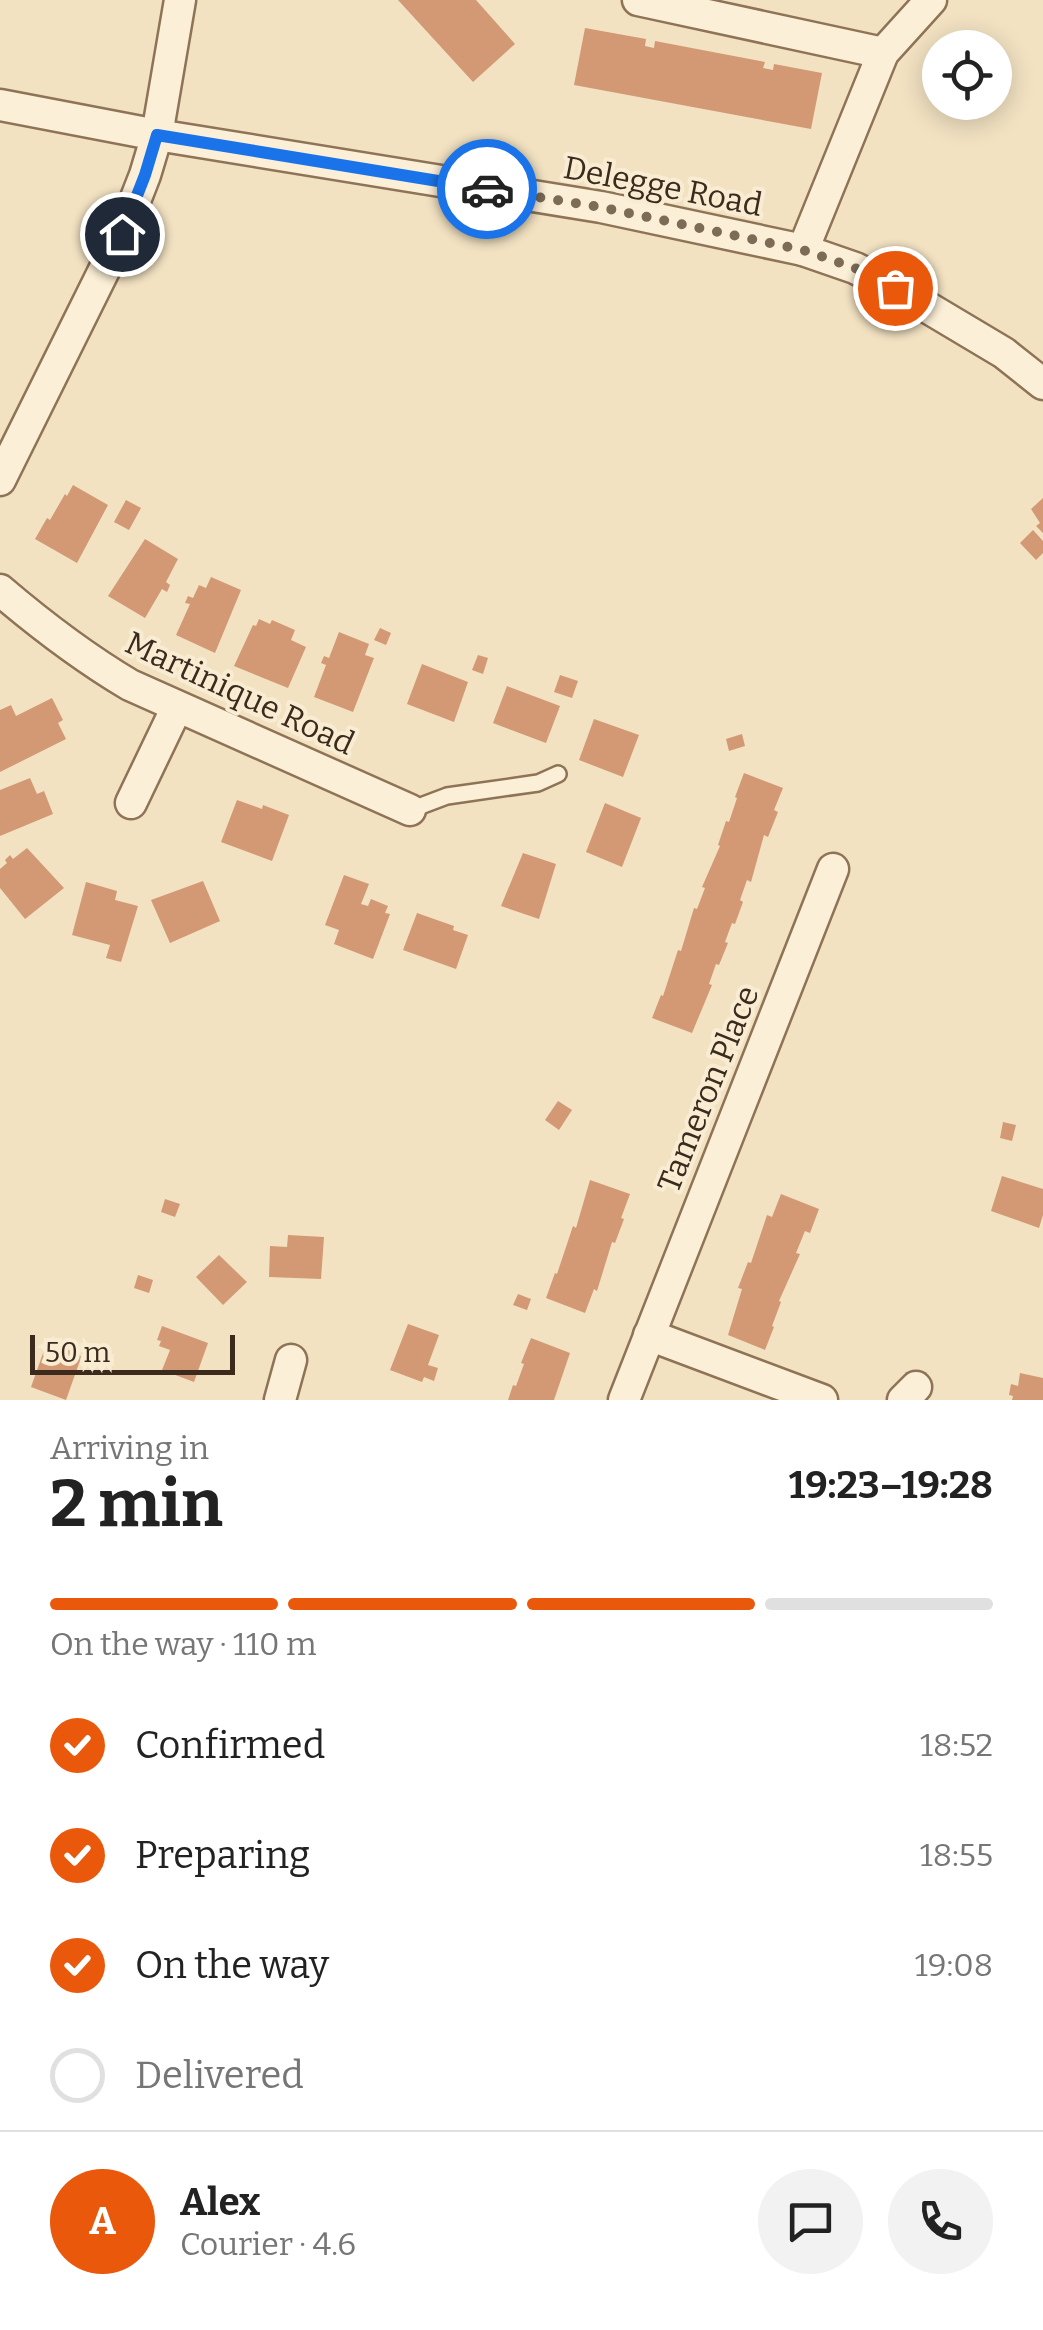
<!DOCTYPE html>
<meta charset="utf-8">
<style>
body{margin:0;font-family:Bitter,serif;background:#f2f2f2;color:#222;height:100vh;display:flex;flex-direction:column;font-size:38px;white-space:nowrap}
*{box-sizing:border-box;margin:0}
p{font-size:32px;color:#767676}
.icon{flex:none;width:55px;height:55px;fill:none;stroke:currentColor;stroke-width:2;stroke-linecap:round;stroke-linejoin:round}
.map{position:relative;height:1400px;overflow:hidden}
.details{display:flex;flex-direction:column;background:#fff;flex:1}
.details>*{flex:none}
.fabs{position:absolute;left:922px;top:30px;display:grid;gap:20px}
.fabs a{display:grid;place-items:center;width:90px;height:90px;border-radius:50%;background:#fff;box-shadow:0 5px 25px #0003;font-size:50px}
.scale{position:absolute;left:30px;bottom:25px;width:205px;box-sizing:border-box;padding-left:10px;border:5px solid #3c2b1d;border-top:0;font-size:28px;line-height:35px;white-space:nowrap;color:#3c2b1d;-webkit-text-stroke:8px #f8ecd3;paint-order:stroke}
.pin{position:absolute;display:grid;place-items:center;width:85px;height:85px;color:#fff;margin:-42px;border:5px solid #fff;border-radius:50%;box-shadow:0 2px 10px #0007}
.courier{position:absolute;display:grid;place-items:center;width:100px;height:100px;margin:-50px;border:8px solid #1a73e8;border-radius:50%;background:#fff;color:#222;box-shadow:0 2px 12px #0007}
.headline em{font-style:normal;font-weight:700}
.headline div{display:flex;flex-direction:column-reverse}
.headline{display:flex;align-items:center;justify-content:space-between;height:170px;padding:0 50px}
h1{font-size:65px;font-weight:700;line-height:75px}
.bar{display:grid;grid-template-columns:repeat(4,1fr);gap:15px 10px;align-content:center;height:120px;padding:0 50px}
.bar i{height:12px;border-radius:8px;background:#e0e0e0}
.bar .active{background:#ea580c}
.bar p{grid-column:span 4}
.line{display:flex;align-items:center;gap:25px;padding:0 50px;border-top:2px solid #e0e0e0}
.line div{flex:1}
.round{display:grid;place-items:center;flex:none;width:105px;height:105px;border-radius:52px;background:#f2f2f2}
ol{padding:0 50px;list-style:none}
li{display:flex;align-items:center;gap:30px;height:110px}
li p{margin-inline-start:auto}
li .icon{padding:10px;border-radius:50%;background:#ea580c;color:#fff;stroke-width:4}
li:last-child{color:#767676}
li i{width:55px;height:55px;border:5px solid #e0e0e0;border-radius:50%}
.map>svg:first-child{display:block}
.building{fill:#d39975}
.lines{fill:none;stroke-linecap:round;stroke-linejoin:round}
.service-casing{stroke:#8e7357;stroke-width:20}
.minor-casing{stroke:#8e7357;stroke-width:35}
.service{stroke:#fcefd7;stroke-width:15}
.minor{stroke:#fcefd7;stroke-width:30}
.done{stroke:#7c6b57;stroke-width:10;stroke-dasharray:0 18}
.route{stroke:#1a73e8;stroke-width:12}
.labels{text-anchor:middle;stroke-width:8;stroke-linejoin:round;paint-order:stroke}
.street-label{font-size:32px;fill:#3c2b1d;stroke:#f8ecd3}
</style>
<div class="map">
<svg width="1043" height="1400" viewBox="0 0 1043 1400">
<rect width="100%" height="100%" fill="#f2e2c2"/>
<g class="building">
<polygon points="398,0 476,0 515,44 473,82"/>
<polygon points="585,28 646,39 645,46 654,48 655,41 765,62 763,68 773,70 774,64 822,73 811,129 574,85"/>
<polygon points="73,485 108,505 77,563 35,539 47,518 50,520 65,494 67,496"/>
<polygon points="1043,498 1043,533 1036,526 1040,523 1031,509"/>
<polygon points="126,500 141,508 129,530 114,522"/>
<polygon points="1033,530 1043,541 1043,553 1036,560 1020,543"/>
<polygon points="145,539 178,559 166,582 170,585 167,592 162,589 145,618 108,596"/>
<polygon points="211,577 241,590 215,653 176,635 190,604 185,603 188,596 193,598 199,585 206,588"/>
<polygon points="259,619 270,624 272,620 295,630 291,640 306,647 288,688 234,666 253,625 256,626"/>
<polygon points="380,628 391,633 386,645 374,640"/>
<polygon points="339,632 369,644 365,655 374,658 353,712 314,697 326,665 321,663 324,656 329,658"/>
<polygon points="478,655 488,658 483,674 472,670"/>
<polygon points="422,664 468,682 454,722 407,704"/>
<polygon points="560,675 578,681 572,698 554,692"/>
<polygon points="507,686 560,706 546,743 493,723"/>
<polygon points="52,698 63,720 58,723 66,739 0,772 0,710 11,705 16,716"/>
<polygon points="594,719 639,735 623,777 579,760"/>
<polygon points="742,734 745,746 729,751 726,739"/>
<polygon points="744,773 783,788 774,810 778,812 768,837 764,835 751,882 747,880 740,900 743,902 735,924 732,923 725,942 728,943 719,965 716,964 709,984 712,985 692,1033 652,1018 661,995 663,996 678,950 681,951 694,908 697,909 705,888 702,887 720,846 718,845 726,821 729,822 737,798 735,797"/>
<polygon points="30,778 37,794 44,791 53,814 0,836 0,790"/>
<polygon points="237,800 262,809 263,805 289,815 272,861 221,842"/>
<polygon points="605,803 641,818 622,867 586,852"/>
<polygon points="27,848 64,888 25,919 0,888 0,869 7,863 5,860 10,855 13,859"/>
<polygon points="523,853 556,864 539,919 501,906"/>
<polygon points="344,875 369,884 361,904 368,906 371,899 388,906 385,913 390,914 373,959 334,944 339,930 325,925"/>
<polygon points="203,881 220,921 170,943 151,900"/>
<polygon points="86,882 117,891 115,900 138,906 121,962 106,958 110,945 72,935"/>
<polygon points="417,913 454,926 453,930 468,935 456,969 403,950"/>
<polygon points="558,1101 572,1110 559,1130 545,1120"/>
<polygon points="1003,1122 1016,1125 1012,1141 1000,1138"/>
<polygon points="1002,1176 1043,1189 1043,1215 1039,1228 991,1211"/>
<polygon points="590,1180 630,1194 621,1218 624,1219 615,1243 612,1242 597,1291 594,1289 585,1313 546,1298 555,1273 557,1274 573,1226 576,1228"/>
<polygon points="781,1194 819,1209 810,1233 805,1231 796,1253 800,1254 779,1301 781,1302 772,1326 774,1327 765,1350 728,1335 742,1289 738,1288 748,1262 751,1263 767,1215 772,1217"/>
<polygon points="165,1199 180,1204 175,1217 161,1212"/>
<polygon points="288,1235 324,1237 321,1279 269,1277 270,1246 287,1247"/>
<polygon points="219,1255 247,1282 223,1305 196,1277"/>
<polygon points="138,1275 153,1280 149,1293 134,1288"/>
<polygon points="518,1294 531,1299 527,1310 513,1305"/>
<polygon points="408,1324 439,1335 428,1365 438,1368 434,1381 424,1377 422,1382 390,1370"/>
<polygon points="162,1326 208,1343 194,1382 162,1370 170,1350 159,1346 161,1341 157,1340"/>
<polygon points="531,1338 570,1353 554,1400 508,1400 513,1385 516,1386 524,1364 521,1363"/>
<polygon points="47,1342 82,1355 66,1400 31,1387"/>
<polygon points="1020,1373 1043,1378 1043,1400 1012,1400 1013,1396 1009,1395 1011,1384 1018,1386"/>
</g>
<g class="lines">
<g class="service-casing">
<polyline id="service" points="410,810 447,796 538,783 558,774"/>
</g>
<g class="minor-casing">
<g id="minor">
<polyline points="638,0 883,53"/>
<polyline points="0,105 157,135 601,207 803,250 855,268 895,288 1004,353 1043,384"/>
<polyline points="803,250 883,53 931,0"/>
<polyline points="0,480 122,234 145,175 157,135 180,0"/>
<path d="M0,590C41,625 83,657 130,685L410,810"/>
<polyline points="131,803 177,707"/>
<polyline points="649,1335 822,1400"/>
<polyline points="280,1400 291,1360"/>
<polyline points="624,1400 833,869"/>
<polyline points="903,1400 916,1387"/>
</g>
</g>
<use href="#service" class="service"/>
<use href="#minor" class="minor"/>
</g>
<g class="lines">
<polyline class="done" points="487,189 600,207 803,250 855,268 895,288"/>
<polyline class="route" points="122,234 145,175 157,135 487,189"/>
</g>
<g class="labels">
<g class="street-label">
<text transform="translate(663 186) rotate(11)" y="11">Delegge Road</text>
<text transform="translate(240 693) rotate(25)" y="11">Martinique Road</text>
<text transform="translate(708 1089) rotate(-68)" y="11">Tameron Place</text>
</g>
</g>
</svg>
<div class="fabs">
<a><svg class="icon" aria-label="locate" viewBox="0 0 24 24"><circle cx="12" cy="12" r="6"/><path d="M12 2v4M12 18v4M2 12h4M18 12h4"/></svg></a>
</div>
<div class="scale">50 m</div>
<div class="pin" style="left:895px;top:288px;background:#ea580c"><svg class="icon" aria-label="bag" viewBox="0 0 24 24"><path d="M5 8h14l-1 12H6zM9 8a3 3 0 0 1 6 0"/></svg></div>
<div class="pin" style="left:122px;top:234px;background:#1f2937"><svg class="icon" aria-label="home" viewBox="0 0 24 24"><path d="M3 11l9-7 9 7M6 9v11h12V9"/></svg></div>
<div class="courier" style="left:487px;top:189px"><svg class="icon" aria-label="car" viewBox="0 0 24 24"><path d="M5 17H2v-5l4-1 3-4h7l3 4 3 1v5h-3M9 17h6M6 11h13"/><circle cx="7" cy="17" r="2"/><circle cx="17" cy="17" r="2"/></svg></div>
</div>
<section class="details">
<div class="headline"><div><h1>2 min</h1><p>Arriving in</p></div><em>19:23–19:28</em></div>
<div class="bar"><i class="active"></i><i class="active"></i><i class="active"></i><i></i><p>On the way · 110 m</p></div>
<ol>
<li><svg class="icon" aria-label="check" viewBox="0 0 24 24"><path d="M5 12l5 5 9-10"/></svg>Confirmed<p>18:52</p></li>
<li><svg class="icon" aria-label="check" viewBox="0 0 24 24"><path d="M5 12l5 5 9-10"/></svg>Preparing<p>18:55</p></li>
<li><svg class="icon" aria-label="check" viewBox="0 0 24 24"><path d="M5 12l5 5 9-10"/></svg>On the way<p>19:08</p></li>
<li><i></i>Delivered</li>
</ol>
<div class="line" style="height:180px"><b class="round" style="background:#ea580c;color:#fff">A</b><div><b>Alex</b><p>Courier · 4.6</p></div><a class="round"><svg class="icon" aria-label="chat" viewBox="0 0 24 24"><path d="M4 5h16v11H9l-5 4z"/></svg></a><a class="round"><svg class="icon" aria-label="phone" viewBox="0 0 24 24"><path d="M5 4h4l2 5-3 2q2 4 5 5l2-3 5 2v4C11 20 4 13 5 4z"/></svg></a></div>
</section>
